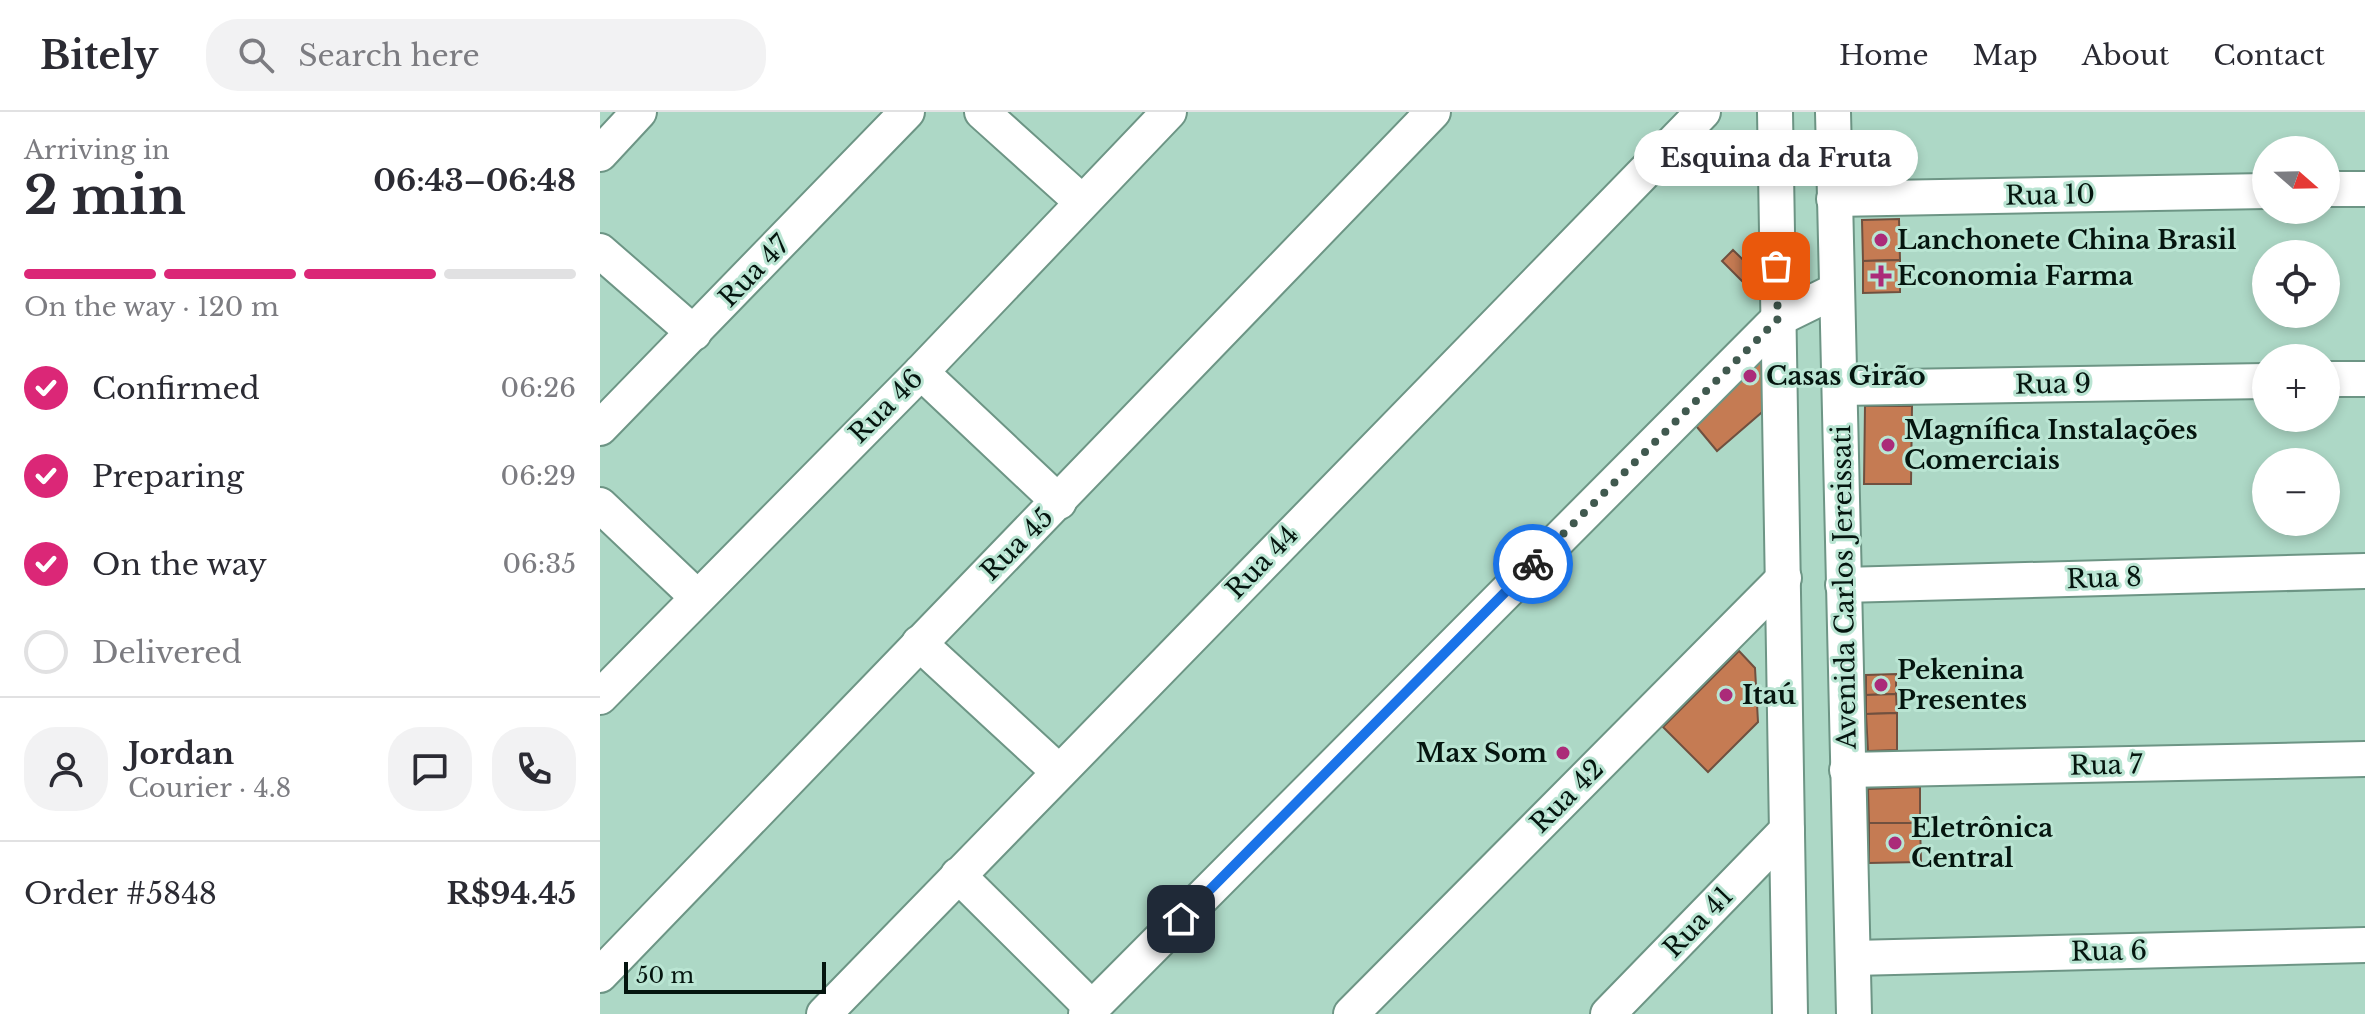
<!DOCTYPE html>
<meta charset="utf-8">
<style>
body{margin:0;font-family:"Libre Baskerville",serif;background:#f2f2f3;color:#2b2b33;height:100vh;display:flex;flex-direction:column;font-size:30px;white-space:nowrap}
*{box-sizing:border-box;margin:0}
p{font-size:26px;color:#7c7c81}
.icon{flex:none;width:44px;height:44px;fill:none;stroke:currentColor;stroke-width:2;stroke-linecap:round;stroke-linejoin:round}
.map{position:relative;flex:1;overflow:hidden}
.sheet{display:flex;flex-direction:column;background:#fff;width:600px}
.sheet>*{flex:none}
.needle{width:52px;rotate:110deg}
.controls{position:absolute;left:1652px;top:24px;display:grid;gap:16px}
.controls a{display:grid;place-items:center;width:88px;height:88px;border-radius:50%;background:#fff;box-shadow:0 4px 12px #0003;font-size:40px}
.scale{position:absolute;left:24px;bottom:20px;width:202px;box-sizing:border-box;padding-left:8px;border:4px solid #05150f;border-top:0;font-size:22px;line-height:28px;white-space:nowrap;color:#05150f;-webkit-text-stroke:6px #bae5d3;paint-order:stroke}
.pin{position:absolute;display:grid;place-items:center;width:68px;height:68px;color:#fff;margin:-34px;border-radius:16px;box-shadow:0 4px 12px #0006}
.courier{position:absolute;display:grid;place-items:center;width:80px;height:80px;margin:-40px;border:6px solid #1a73e8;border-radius:50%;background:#fff;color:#222;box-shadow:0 2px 10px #0007}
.bubble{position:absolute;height:56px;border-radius:28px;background:#fff;box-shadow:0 4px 12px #0003;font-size:26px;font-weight:700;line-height:56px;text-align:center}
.head em{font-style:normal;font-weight:700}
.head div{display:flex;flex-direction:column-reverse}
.head{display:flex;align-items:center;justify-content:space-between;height:136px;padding:0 24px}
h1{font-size:52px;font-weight:700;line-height:60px}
.bar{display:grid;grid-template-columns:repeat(4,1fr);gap:12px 8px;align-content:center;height:96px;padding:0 24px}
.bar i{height:10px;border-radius:6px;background:#e1e1e2}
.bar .current{background:#db2777}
.bar p{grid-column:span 4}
.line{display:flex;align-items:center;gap:20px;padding:0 24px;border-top:2px solid #e1e1e2}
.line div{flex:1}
.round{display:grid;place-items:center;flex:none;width:84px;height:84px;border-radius:32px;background:#f2f2f3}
ol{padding:0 24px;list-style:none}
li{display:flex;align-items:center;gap:24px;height:88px}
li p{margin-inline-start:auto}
li .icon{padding:8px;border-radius:50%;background:#db2777;color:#fff;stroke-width:4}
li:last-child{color:#7c7c81}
li i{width:44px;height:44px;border:4px solid #e1e1e2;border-radius:50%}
header{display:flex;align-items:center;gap:48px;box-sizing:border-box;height:112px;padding:0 40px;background:#fff;border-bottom:2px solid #e1e1e2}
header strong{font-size:38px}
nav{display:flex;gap:44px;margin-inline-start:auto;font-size:28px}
.search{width:560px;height:72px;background:#f2f2f3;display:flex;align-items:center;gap:20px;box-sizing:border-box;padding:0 28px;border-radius:32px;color:#7c7c81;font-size:30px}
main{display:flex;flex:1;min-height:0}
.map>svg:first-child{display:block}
.building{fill:#c57b53;stroke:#70503f;stroke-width:2}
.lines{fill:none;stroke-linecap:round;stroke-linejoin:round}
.minor-casing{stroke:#6d9585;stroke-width:38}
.minor{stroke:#fff;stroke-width:34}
.done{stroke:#40594f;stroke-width:8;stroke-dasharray:0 14.4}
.route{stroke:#1a73e8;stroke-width:10}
.poi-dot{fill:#ab2b79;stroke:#bae5d3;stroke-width:3}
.labels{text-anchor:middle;stroke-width:6;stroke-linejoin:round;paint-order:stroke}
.street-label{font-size:26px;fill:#05150f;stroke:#bae5d3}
.poi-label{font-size:26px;font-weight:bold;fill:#05150f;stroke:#bae5d3;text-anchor:start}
</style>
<header>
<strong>Bitely</strong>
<div class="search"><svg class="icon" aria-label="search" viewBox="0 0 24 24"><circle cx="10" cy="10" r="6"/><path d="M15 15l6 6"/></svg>Search here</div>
<nav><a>Home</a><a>Map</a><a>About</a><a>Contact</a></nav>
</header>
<main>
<section class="sheet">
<div class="head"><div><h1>2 min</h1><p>Arriving in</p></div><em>06:43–06:48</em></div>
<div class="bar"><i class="current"></i><i class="current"></i><i class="current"></i><i></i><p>On the way · 120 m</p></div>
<ol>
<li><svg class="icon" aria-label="check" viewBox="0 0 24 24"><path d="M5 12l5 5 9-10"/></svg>Confirmed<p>06:26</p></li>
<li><svg class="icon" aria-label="check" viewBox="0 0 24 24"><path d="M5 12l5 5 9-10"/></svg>Preparing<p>06:29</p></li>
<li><svg class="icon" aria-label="check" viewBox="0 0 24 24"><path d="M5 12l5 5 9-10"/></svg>On the way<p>06:35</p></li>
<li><i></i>Delivered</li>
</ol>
<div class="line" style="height:144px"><a class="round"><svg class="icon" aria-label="person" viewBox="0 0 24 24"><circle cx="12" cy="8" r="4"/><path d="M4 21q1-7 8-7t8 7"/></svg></a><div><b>Jordan</b><p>Courier · 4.8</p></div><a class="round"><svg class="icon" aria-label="chat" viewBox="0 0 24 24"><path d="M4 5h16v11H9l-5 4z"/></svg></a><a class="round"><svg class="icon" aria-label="phone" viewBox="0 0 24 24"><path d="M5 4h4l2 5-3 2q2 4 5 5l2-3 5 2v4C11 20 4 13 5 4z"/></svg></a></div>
<div class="line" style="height:104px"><div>Order #5848</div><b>R$94.45</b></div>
</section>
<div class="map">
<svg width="1765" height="902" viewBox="0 0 1765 902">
<rect width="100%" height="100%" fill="#add8c6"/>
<g class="building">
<polygon points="1288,46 1289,70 1263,72 1261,48"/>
<polygon points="1299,107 1300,148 1263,149 1262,108"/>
<polygon points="1133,138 1168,172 1156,183 1122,149"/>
<polygon points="1300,148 1300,180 1263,181 1263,149"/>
<polygon points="1168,233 1168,295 1117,339 1087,303"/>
<polygon points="1265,294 1312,294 1311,372 1264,372"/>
<polygon points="1139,539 1155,556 1158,610 1108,660 1063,615"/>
<polygon points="1296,562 1296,582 1266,583 1266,563"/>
<polygon points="1296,582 1297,601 1266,602 1266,583"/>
<polygon points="1297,601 1297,638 1268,639 1266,602"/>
<polygon points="1320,675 1320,711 1269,711 1268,677"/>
<polygon points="1269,711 1320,711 1321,750 1269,751"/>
</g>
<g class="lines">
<g class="minor-casing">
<g id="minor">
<polyline points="382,0 482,90"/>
<polyline points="1175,0 1190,902"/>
<polyline points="1233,0 1254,902"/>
<polyline points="0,42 39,0"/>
<polyline points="1726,77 1765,77"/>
<polyline points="1234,87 1666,79"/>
<polyline points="0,139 94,221"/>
<polyline points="321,260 459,390"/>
<polyline points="1726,267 1765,267"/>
<polyline points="1240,276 1666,269"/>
<polyline points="0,316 307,0"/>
<polyline points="0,393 97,485"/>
<polyline points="1243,473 1765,459"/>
<polyline points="319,531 458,659"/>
<polyline points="0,585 321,260 569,0"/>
<polyline points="1247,658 1765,647"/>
<polyline points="358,763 492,896"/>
<polyline points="1254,846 1765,833"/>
<polyline points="0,863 833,0"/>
<polyline points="224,902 1103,0"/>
<polyline points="486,902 1178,207 1237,178"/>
<polyline points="751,902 1184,466"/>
<polyline points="1008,902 1187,718"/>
</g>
</g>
<use href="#minor" class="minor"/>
</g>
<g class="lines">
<polyline class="done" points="933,452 1178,207 1176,154"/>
<polyline class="route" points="581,807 933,452"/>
</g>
<g class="poi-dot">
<circle cx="1281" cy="128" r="8"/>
<path d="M1277 152h8v8h8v8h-8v8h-8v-8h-8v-8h8z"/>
<circle cx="1150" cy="264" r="8"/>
<circle cx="1288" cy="333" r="8"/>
<circle cx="1281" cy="573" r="8"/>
<circle cx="1126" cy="583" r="8"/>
<circle cx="963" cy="641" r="8"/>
<circle cx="1295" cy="731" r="8"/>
</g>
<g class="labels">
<g class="street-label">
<text transform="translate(1450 83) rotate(-1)" y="9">Rua 10</text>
<text transform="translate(154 159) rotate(-46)" y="9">Rua 47</text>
<text transform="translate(1453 272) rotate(-1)" y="9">Rua 9</text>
<text transform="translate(286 294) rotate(-45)" y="9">Rua 46</text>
<text transform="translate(417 432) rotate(-45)" y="9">Rua 45</text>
<text transform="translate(662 450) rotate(-46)" y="9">Rua 44</text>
<text transform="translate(1504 466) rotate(-2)" y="9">Rua 8</text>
<text transform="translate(1244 475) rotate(-91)" y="9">Avenida Carlos Jereissati</text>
<text transform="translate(1506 653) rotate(-1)" y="9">Rua 7</text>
<text transform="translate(967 684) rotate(-45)" y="9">Rua 42</text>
<text transform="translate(1098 810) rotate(-46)" y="9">Rua 41</text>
<text transform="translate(1509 839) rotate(-1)" y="9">Rua 6</text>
</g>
<g class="poi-label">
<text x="1297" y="137">Lanchonete China Brasil</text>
<text x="1297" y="173">Economia Farma</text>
<text x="1166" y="273">Casas Girão</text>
<text x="1304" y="327">Magnífica Instalações<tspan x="1304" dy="30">Comerciais</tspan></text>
<text x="1297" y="567">Pekenina<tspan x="1297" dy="30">Presentes</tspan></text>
<text x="1142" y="592">Itaú</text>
<text x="947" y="650" text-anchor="end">Max Som</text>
<text x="1311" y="725">Eletrônica<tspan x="1311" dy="30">Central</tspan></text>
</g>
</g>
</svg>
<div class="controls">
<a><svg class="needle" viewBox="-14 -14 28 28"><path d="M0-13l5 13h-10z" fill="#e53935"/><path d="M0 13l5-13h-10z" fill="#7c7c81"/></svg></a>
<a><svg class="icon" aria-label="locate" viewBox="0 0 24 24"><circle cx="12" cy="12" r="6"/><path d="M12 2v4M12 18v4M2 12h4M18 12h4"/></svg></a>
<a>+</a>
<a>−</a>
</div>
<div class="scale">50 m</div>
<div class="pin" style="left:1176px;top:154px;background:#ea580c"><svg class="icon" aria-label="bag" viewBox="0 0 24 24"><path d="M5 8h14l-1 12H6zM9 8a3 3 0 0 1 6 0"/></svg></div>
<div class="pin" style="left:581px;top:807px;background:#1f2937"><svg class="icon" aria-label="home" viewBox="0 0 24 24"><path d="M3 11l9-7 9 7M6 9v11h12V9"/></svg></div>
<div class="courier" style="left:933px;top:452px"><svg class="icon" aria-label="bike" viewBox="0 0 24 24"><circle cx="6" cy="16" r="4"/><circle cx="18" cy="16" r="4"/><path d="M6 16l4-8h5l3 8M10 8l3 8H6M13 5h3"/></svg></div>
<div class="bubble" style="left:1034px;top:18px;width:284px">Esquina da Fruta</div>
</div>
</main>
